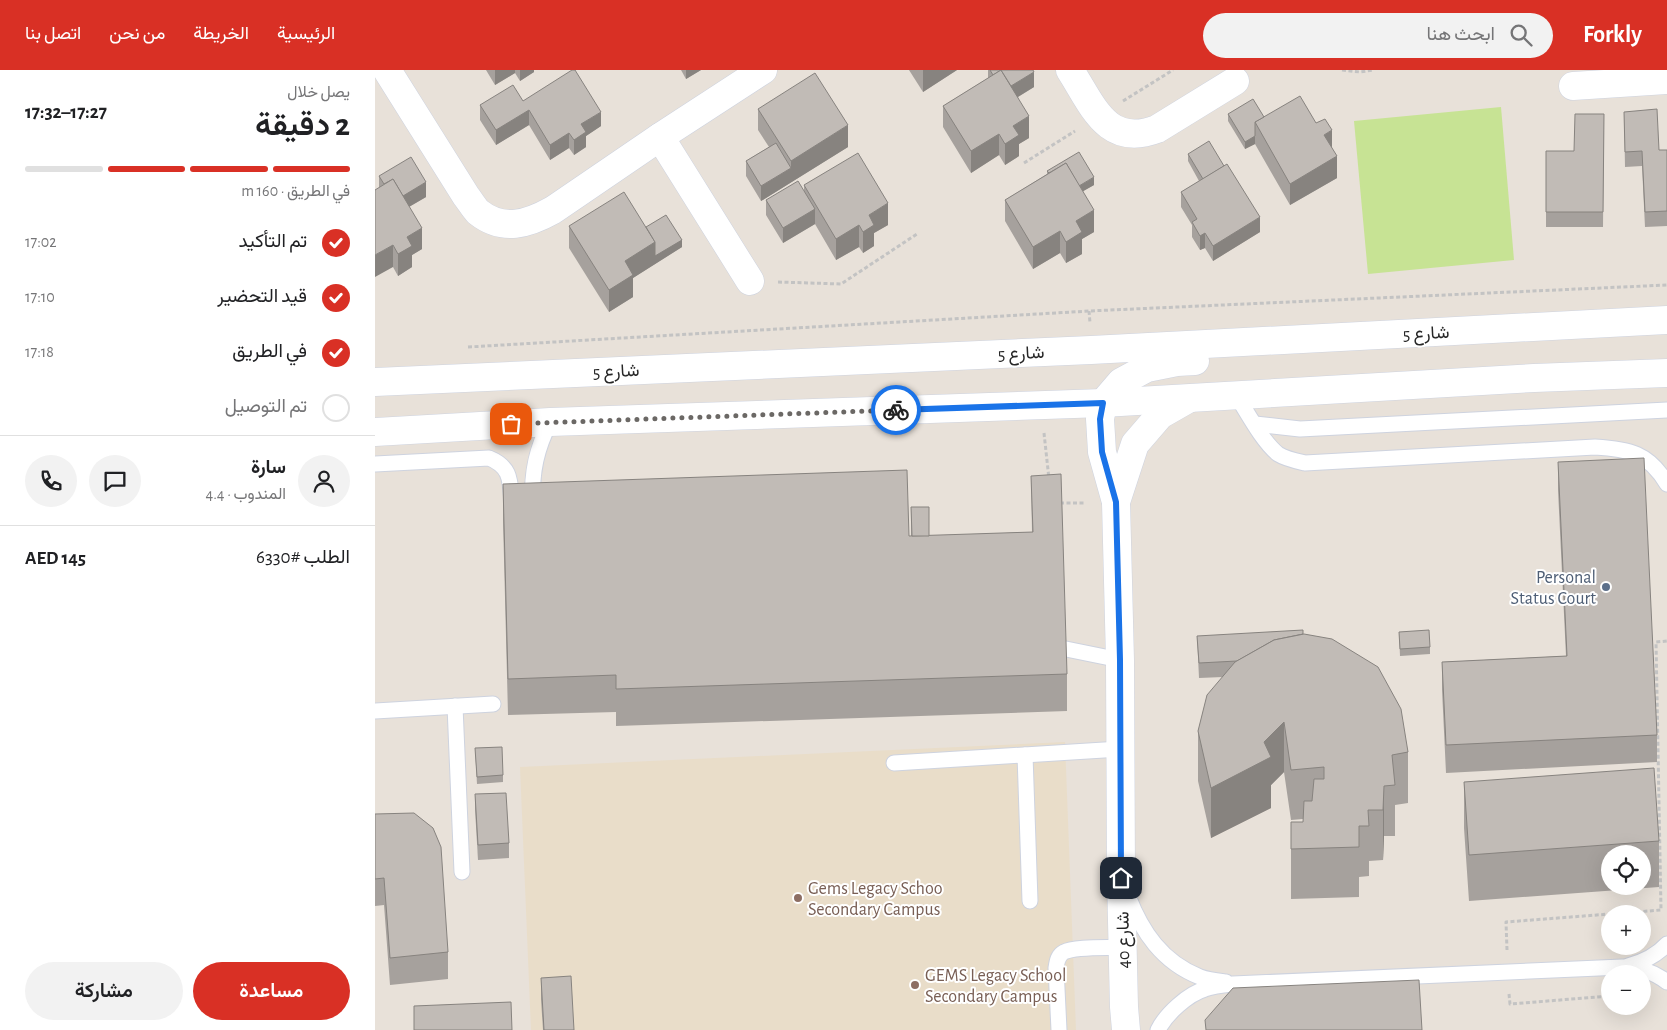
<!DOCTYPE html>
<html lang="ar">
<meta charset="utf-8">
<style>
body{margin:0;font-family:"Alegreya Sans",Vazirmatn,sans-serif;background:#f2f2f2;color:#202124;direction:rtl;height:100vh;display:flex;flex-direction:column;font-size:19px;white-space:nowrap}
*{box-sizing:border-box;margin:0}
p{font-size:16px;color:#757577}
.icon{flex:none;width:28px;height:28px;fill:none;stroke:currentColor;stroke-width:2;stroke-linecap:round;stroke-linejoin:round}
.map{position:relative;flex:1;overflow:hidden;direction:ltr}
.sheet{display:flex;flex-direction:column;background:#fff;width:375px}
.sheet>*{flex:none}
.fabs{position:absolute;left:1226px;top:775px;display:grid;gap:10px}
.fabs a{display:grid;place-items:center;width:50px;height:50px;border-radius:50%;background:#fff;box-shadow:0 5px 20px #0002;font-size:25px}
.pin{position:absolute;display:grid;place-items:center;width:42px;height:42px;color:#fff;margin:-21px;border-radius:10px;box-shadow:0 2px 8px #0006}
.courier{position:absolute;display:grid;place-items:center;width:50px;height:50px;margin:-25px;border:4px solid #1a73e8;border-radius:50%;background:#fff;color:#222;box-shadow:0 1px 6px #0007}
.overview em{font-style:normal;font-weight:600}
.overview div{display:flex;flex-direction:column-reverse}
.overview{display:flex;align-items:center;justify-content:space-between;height:85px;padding:0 25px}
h1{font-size:32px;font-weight:600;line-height:38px}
.bar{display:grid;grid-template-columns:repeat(4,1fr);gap:8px 5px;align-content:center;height:60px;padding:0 25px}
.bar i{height:6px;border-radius:4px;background:#e0e0e0}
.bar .active{background:#d93025}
.bar p{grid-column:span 4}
.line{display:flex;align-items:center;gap:12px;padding:0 25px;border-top:1px solid #e0e0e0}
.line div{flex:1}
.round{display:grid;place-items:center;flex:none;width:52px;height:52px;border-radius:26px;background:#f2f2f2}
ol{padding:0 25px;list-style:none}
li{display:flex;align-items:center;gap:15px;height:55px}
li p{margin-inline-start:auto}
li .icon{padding:5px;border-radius:50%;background:#d93025;color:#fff;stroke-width:4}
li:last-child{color:#757577}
li i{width:28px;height:28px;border:2px solid #e0e0e0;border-radius:50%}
.cta{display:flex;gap:10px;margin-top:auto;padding:10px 25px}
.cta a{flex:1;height:58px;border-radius:30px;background:#d93025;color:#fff;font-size:20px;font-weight:600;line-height:58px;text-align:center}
.cta a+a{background:#f2f2f2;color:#202124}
header{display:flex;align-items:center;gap:30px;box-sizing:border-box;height:70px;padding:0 25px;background:#d93025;color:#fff}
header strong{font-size:24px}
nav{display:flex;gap:28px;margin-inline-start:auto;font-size:18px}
.search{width:350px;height:45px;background:#f2f2f2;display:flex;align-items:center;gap:12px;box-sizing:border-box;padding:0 18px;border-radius:28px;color:#757577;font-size:19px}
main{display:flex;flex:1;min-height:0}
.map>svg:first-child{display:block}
.education{fill:#e9ddc9}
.pitch{fill:#c7e394}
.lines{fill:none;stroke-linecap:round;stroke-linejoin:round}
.lane-casing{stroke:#ced3df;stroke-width:17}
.street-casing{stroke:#ced3df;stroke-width:29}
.secondary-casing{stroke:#ced3df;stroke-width:29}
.path{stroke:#c3c3c3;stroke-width:3;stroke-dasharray:4 2.5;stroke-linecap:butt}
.lane{stroke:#fff;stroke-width:15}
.street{stroke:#fff;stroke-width:28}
.secondary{stroke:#fff;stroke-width:28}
.wall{fill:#a6a19d;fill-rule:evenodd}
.shaded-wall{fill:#87837f}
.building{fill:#c1bbb6;stroke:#87837f}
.done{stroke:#6b6865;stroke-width:5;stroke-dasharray:0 9}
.route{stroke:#1a73e8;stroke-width:6}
.service-dot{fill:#5c6f8a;stroke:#fff;stroke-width:2}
.education-dot{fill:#8d6e63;stroke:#fff;stroke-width:2}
.labels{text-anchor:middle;stroke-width:4;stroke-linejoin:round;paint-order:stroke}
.street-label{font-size:18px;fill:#272727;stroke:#fff}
.service-label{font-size:18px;fill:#4e5e75;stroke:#fff;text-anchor:end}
.education-label{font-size:18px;fill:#785e54;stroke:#fff;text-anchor:start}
</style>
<header>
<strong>Forkly</strong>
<div class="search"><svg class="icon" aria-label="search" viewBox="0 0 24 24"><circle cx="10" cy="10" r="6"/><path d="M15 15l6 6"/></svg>ابحث هنا</div>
<nav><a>الرئيسية</a><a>الخريطة</a><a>من نحن</a><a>اتصل بنا</a></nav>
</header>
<main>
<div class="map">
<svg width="1292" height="960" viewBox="0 0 1292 960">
<rect width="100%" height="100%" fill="#e8e1d9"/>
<polygon class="education" points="690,672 701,960 156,960 145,697"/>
<polygon class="pitch" points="1126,37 1139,190 993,204 979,51"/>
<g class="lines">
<g class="lane-casing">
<g id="lane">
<path d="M861,325C872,342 887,371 903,384C911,389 921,391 930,393L1220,377C1254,379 1274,383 1292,414"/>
<polyline points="880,354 925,359 1292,340"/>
<path d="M0,394L114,388C136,397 135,410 137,432"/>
<path d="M158,431C156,402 162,378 175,352"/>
<polyline points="691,579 745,590"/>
<polyline points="80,636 87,802"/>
<polyline points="0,641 118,634"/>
<polyline points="650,685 655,831"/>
<polyline points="519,693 745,679"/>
<path d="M753,826C767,862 787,892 825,907C833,910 843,911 851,912"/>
<path d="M1253,896C1268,892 1282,885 1292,874"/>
<path d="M684,960L681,898C682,891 683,885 689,882C700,876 735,878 748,877"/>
<path d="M783,960C791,944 813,924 830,919C839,916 849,915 858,914L1247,897C1264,898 1278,901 1292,912"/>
</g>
</g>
<g class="street-casing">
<g id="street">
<path d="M12,0L91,126C95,131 99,138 103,142C128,162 153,154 178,140L285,67L388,0"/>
<path d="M695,0C718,36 732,78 782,59L860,11"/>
<polyline points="1198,16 1292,10"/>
<polyline points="285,67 375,211"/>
</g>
</g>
<g class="secondary-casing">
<g id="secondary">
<polyline points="0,312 716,280 1292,250"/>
<polyline points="0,362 175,352 728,333 1159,308 1292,303"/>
<polyline points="741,432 760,374 785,345 813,329"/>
<polyline points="751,960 749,937 746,808 745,590 741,432 727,382 725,349 728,333 746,312 772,298 802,292 820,291"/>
</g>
</g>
<g class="path">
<polyline points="967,0 985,2 999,0"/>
<polyline points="748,31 798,0"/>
<polyline points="649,93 700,61"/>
<polyline points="403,212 466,214 542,164"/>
<polyline points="714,241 715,253"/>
<polyline points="93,277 714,241 1292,215"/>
<polyline points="669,363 674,409"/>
<polyline points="685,433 711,433"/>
<polyline points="1236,844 1286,840 1281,572 1292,571"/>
<polyline points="1132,880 1131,852 1235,844"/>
<polyline points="1134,924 1135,934 1235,926"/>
</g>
<use href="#lane" class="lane"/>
<use href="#street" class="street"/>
<use href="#secondary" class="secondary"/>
</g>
<g class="wall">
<polygon points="111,0 159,0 159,2 145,11 140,3 120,15"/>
<polygon points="306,0 326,0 311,9"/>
<polygon points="534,0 582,0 548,22"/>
<polygon points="613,0 658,0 659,17 643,27 654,68 644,74 644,86 630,95 624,85 596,103 568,57 568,36 613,8"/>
<polygon points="148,31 226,56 211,66 211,77 199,85 194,78 175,90 154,55 121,75 105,50 105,35"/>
<polygon points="383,39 473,77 386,131 371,106 371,91 394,77 383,60"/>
<polygon points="1249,42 1284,80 1292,80 1292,156 1270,157 1267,96 1250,97"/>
<polygon points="853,44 889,47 941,53 957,78 962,108 915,135 880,74 870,79 853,51"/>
<polygon points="1229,44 1228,157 1171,157 1171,81 1199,81"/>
<polygon points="813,84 885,162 838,191 830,178 825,180 817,167 817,155 806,137 806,122 824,111 813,91"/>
<polygon points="672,101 719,115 708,121 719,162 707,169 707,184 691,193 685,183 658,199 630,151 630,130 672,104"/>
<polygon points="4,106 51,127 34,137 47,179 37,185 37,197 23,206 18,197 4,117"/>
<polygon points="429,115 513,155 499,163 499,176 488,183 484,177 461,190 440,154 408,173 391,145 391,130 429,122"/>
<polygon points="194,156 271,157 307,177 258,208 258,227 234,242 194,178"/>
<polygon points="1183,392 1282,665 1282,692 1071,703 1067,620 1067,592 1191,586 1183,420"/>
<polygon points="656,406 692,604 692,641 241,656 241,642 133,645 128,450 128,414 534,466 536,466 536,437 554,466 657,462"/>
<polygon points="1024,562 1055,577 1055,584 1025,586"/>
<polygon points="928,564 1033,682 1033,733 1020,735 1020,766 1009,766 1008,790 994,791 994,806 984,807 984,827 916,829 916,752 928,752 928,749 916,750 909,702 896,715 896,738 836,768 823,711 823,661 848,607 824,608 822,566"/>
<polygon points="100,678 128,705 128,712 102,714"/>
<path d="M1089,712L1284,771V817L1094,831L1089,758ZM1235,784H1268V816H1235Z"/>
<polygon points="100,724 134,773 134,788 103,790 100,739"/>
<polygon points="0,744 73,882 73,909 15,915 9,835 0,836"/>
<polygon points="166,908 199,960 168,960 166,929"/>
</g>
<g class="shaded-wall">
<polygon points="120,0 140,0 140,3 120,15"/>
<polygon points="145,0 159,0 159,2 145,11"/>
<polygon points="311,0 326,0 311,9"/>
<polygon points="548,0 582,0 548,22"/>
<polygon points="659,2 659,17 633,33 633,18"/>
<polygon points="154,40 154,55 121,75 121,60"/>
<polygon points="226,42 226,56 211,66 211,77 199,85 199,70 206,54"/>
<polygon points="654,46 654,68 644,74 644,86 630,95 630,74 638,56"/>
<polygon points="473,55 473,77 386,131 386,116 416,98 416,91"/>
<polygon points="957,60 957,82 949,65"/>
<polygon points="194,63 194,78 175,90 175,75"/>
<polygon points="624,64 624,85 596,103 596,81"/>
<polygon points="880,66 880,74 870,79 870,72"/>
<polygon points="962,86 962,108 915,135 915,114"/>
<polygon points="719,107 719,115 698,127 698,120"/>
<polygon points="51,112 51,127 25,142 25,127"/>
<polygon points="513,133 513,155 499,163 499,176 488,183 488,162 494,145"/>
<polygon points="440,139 440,154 408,173 408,158"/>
<polygon points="719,140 719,162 707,169 707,184 691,193 691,172 701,151"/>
<polygon points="885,147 885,162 838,191 838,176"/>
<polygon points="484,155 484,177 461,190 461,169"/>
<polygon points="47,158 47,179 37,185 37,197 23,206 23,184 32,167"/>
<polygon points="685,161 685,183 658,199 658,177"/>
<polygon points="830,163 830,178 825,180 825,166"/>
<polygon points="307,170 307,177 258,208 258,227 234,242 234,220 250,191 280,172"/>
<polygon points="18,175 18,197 0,207 0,185"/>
<polygon points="909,652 909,702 896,715 896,738 836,768 836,718 889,672"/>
<polygon points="1009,716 1009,766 1008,790 1008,740"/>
</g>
<g class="building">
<polygon points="197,0 200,0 226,42 206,54 211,62 199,70 194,63 175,75 154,40 121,60 105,35 138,15 148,31"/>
<polygon points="615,0 626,0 618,5"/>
<polygon points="626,0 654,46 638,56 644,65 630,74 624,64 596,81 568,36"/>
<polygon points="626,0 658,0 659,2 636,16"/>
<polygon points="440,3 473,55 416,91 383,39"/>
<polygon points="925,26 941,53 950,49 957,60 949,65 962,86 915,114 880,52"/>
<polygon points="878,29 889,47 880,52 880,66 870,72 853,44"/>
<polygon points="1282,39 1284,80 1292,80 1292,141 1270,142 1267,81 1250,82 1249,42"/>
<polygon points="1200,44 1229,44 1228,142 1171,142 1171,81 1199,81"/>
<polygon points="834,71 849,96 828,109 813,84"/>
<polygon points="401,73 416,98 386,116 371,91"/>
<polygon points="704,82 719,107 704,116 691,93 674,103 672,101"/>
<polygon points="483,83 513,133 494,145 499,155 488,162 484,155 461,169 429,115"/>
<polygon points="36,87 51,112 28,126 18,109 9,114 4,106"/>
<polygon points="691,93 719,140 701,151 707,162 691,172 685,161 658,177 630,130"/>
<polygon points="852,94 885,147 838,176 830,163 825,166 817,152 822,149 806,122"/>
<polygon points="18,109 47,158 32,167 37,176 23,184 18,175 0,185 0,120"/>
<polygon points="423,111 440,139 408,158 391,130"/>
<polygon points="249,122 280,172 250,191 258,205 234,220 194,156"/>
<polygon points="291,145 307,170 280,186 280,172 271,157"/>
<polygon points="1269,388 1282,665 1071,675 1067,592 1192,586 1183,392"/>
<polygon points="532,400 534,466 658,462 656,406 686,404 692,604 241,619 241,605 133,609 128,414"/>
<polygon points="536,437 554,437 554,466 537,466"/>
<polygon points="928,560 928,564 899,570 862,591 824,593 822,566"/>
<polygon points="1054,560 1055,577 1025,579 1024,562"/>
<polygon points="929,564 957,569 1003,597 1026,639 1033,682 1017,685 1020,715 1009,716 1008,740 993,740 994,756 984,756 984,777 916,779 916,752 928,752 929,731 937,731 939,709 949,709 949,697 916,700 909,652 889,672 896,687 836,718 823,661 832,625 860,592 899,570"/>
<polygon points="127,677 128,705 102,707 100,678"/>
<polygon points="1279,698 1284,771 1094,785 1089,712"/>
<polygon points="131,723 134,773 103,775 100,724"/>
<polygon points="39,743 58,758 66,777 73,882 15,888 9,808 0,809 0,744"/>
<polygon points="196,906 199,960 169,960 166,908"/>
<polygon points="1044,910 1047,960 831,960 830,950 858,918"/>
<polygon points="136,932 137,960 39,960 39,936"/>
</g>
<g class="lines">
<polyline class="done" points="136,354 521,340"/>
<polyline class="route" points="521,340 728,333 725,349 727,382 741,432 745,590 746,808"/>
</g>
<circle class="service-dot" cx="1231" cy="517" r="5"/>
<g class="education-dot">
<circle cx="423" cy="828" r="5"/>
<circle cx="540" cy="915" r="5"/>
</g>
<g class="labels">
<g class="street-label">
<text transform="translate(1051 263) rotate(-3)" y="6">شارع 5</text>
<text transform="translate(646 283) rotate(-3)" y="6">شارع 5</text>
<text transform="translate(241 301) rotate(-3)" y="6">شارع 5</text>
<text transform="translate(748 870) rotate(-91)" y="6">شارع 40</text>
</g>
<g class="service-label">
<text x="1221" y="513">Personal<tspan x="1221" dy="21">Status Court</tspan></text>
</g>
<g class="education-label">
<text x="433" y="824">Gems Legacy Schoo<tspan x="433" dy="21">Secondary Campus</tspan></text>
<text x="550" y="911">GEMS Legacy School<tspan x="550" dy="21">Secondary Campus</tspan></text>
</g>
</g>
</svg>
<div class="fabs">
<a><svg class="icon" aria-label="locate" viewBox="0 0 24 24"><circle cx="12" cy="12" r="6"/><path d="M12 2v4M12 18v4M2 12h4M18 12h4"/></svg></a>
<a>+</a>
<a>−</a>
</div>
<div class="pin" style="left:136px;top:354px;background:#ea580c"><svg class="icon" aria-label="bag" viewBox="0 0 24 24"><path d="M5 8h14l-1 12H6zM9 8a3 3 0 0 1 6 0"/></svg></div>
<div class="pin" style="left:746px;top:808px;background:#1f2937"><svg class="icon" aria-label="home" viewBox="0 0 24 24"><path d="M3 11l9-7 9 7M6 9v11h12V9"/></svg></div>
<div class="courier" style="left:521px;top:340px"><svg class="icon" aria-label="bike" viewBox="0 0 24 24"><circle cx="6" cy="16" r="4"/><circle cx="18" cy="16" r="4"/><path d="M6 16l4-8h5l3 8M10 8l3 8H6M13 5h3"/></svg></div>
</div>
<section class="sheet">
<div class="overview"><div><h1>2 دقيقة</h1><p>يصل خلال</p></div><em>17:27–17:32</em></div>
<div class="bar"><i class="active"></i><i class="active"></i><i class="active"></i><i></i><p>في الطريق · 160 m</p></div>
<ol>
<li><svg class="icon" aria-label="check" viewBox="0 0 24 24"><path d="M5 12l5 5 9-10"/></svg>تم التأكيد<p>17:02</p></li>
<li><svg class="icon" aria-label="check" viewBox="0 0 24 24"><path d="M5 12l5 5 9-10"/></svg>قيد التحضير<p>17:10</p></li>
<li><svg class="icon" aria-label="check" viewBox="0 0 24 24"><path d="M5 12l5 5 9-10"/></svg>في الطريق<p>17:18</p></li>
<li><i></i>تم التوصيل</li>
</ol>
<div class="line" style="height:90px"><a class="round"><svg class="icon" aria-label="person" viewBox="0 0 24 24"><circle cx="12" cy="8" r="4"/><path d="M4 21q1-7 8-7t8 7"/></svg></a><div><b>سارة</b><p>المندوب · 4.4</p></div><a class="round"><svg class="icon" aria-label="chat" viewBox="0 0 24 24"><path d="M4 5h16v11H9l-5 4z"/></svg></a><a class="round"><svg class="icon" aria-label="phone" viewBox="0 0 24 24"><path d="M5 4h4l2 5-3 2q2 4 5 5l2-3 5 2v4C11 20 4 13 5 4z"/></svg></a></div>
<div class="line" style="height:65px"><div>الطلب #6330</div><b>AED 145</b></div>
<div class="cta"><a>مساعدة</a><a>مشاركة</a></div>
</section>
</main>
